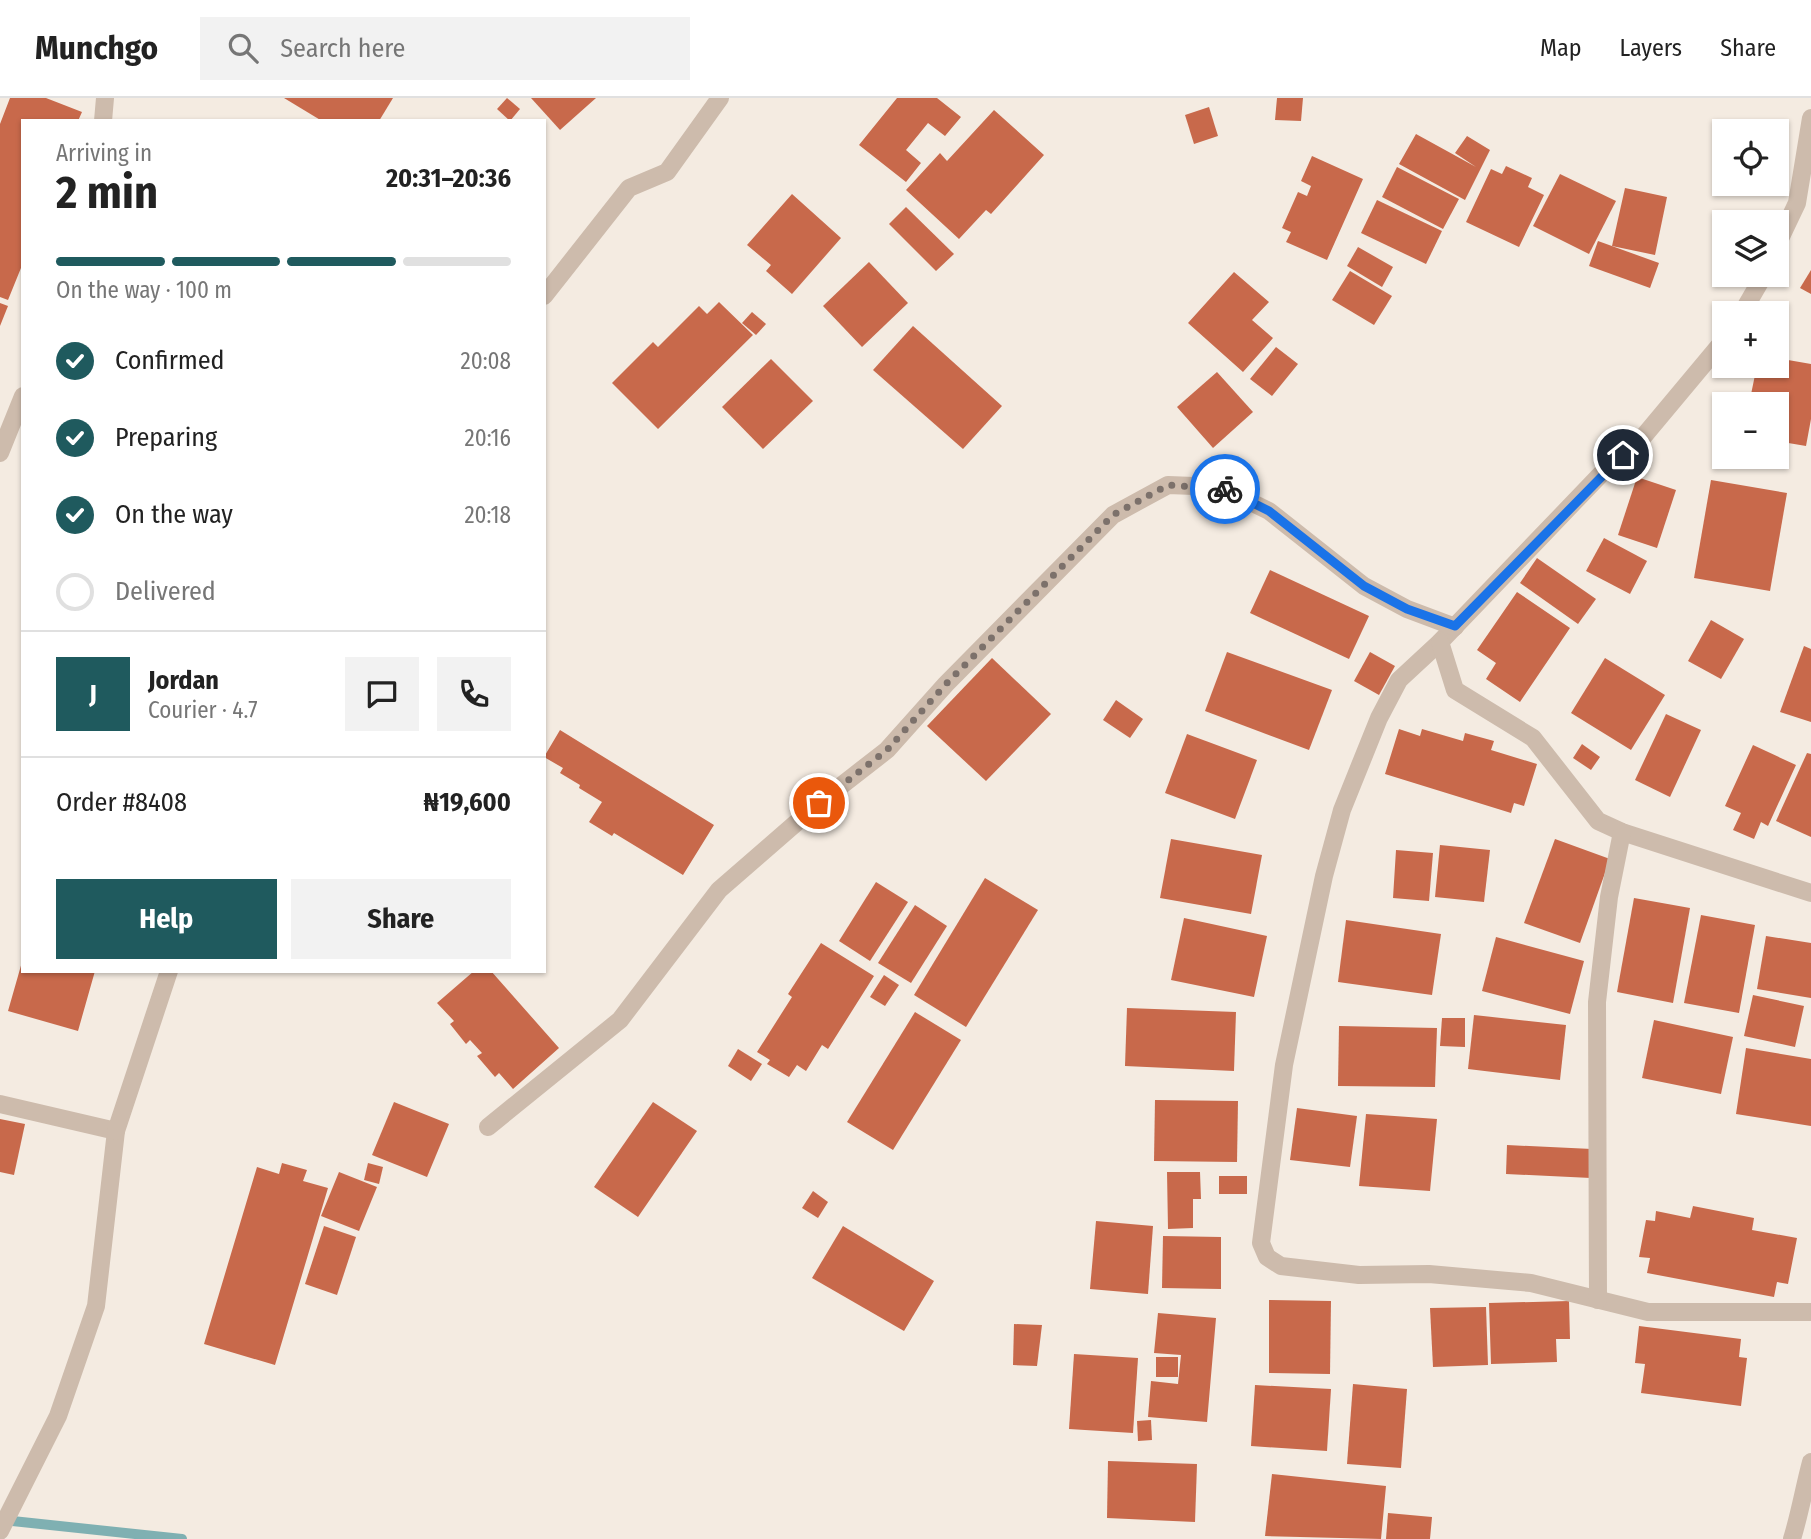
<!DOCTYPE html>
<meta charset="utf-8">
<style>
body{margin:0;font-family:"Fira Sans Condensed",sans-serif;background:#f2f2f2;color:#222;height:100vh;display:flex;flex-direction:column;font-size:26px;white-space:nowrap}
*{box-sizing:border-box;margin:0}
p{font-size:23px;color:#767676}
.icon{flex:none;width:38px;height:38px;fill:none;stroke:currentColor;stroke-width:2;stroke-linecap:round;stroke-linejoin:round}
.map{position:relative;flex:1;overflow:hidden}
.panel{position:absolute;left:21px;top:21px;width:525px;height:854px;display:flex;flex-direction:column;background:#fff;border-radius:0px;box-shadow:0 2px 5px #0004}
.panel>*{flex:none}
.buttons{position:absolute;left:1712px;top:21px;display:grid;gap:14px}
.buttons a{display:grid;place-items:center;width:77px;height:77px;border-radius:0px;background:#fff;box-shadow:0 2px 5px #0004;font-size:35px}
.pin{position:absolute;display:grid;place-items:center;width:60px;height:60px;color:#fff;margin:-30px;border:4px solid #fff;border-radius:50%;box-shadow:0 2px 7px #0007}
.courier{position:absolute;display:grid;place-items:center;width:70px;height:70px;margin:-35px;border:5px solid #1a73e8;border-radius:50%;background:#fff;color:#222;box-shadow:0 2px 9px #0007}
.headline em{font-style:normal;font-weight:700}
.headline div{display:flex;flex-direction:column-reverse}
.headline{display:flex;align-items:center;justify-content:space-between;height:119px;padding:0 35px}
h1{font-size:46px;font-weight:700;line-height:52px}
.bar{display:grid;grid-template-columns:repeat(4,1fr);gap:10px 7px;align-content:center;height:84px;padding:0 35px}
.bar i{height:9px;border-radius:5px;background:#e0e0e0}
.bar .current{background:#1f5a5e}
.bar p{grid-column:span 4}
.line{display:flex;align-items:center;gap:18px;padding:0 35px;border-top:2px solid #e0e0e0}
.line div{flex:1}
.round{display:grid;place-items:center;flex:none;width:74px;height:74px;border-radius:0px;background:#f2f2f2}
ol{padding:0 35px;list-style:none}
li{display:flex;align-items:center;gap:21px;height:77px}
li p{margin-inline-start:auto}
li .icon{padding:7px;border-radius:50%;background:#1f5a5e;color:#fff;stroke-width:4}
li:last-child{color:#767676}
li i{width:38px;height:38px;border:4px solid #e0e0e0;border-radius:50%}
.primary-button{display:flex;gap:14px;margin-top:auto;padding:14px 35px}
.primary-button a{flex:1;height:80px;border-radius:0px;background:#1f5a5e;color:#fff;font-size:28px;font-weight:700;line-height:80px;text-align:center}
.primary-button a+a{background:#f2f2f2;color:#222}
header{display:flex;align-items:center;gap:42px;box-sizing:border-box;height:98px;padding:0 35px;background:#fff;border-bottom:2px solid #e0e0e0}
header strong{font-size:33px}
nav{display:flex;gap:38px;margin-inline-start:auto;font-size:24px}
.search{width:490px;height:63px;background:#f2f2f2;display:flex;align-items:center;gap:18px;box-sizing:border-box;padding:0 24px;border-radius:0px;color:#767676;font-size:26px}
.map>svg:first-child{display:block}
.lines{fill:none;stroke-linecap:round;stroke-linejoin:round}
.stream{stroke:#7fb0b2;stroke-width:10}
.building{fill:#c8694b}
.minor{stroke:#cdbbac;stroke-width:18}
.done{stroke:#7c716b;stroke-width:7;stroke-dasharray:0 12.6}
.route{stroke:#1a73e8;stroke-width:9}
</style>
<header>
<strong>Munchgo</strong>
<div class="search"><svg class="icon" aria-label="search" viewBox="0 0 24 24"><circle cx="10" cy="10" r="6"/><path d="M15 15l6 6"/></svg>Search here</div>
<nav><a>Map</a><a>Layers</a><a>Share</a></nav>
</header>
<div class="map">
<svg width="1811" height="1441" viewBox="0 0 1811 1441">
<rect width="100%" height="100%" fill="#f4ebe1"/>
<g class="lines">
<polyline class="stream" points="3,1422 182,1441"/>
</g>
<g class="building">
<polygon points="10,0 46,0 82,14 78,23 23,23 23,165 8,202 0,199 0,26"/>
<polygon points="284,0 393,0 379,23 322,23"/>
<polygon points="507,0 520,11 510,23 497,11"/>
<polygon points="531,0 596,0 560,32"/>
<polygon points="897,0 937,0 961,19 945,38 928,25 906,52 921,65 906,84 859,47"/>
<polygon points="1277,0 1303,0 1301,23 1275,22"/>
<polygon points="1209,9 1218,38 1194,46 1185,17"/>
<polygon points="994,12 1044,57 991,116 986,112 959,141 906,92 940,55 947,63"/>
<polygon points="1416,36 1476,69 1455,55 1467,38 1490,52 1465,102 1399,66"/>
<polygon points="1312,58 1363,81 1327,162 1286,144 1291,134 1282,130 1298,94 1307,98 1311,88 1301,83"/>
<polygon points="1506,68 1532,80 1528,89 1544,97 1519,149 1466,124 1491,71 1502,76"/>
<polygon points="1397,69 1459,101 1443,131 1382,99"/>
<polygon points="1560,76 1616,103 1589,156 1533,128"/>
<polygon points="1625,90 1667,99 1655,157 1612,148"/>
<polygon points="792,96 841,140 792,196 766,173 771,167 747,147"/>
<polygon points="1377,102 1442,133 1426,166 1361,135"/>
<polygon points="906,109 954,156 936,173 889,126"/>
<polygon points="1598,143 1659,165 1650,190 1589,168"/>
<polygon points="1358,149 1393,169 1382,189 1347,168"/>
<polygon points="869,164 908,205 862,249 823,208"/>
<polygon points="1811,172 1811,196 1800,190"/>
<polygon points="1350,173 1392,198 1374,227 1332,202"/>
<polygon points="1234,174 1269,204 1252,222 1273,240 1243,274 1188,225"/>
<polygon points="719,204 753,237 658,331 612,285 653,244 658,249 699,208 707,216"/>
<polygon points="0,205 8,208 0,228"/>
<polygon points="752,214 766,226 756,237 742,225"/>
<polygon points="913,228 1002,308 963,351 873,272"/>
<polygon points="1276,249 1298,266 1272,298 1250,281"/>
<polygon points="1776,260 1811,266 1811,321 1806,348 1776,343 1776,306 1749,306 1755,277 1735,274 1736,268 1776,268"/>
<polygon points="771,261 813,303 763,351 722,309"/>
<polygon points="1217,274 1253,314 1213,350 1177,309"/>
<polygon points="1637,379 1676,392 1657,450 1618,437"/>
<polygon points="1711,382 1787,395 1770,493 1694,480"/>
<polygon points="1604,440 1647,463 1630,496 1586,473"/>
<polygon points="1537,460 1596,501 1578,526 1520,485"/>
<polygon points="1270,472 1369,518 1349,561 1250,515"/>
<polygon points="1517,494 1570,530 1520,604 1486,581 1496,565 1477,552"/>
<polygon points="1711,522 1744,541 1721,581 1688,563"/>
<polygon points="1804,548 1811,551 1811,624 1780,614"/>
<polygon points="1227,554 1332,592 1309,652 1205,613"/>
<polygon points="1370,554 1395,568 1379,597 1354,583"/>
<polygon points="992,560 1051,616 986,683 927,628"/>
<polygon points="1605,560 1665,597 1631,652 1571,615"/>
<polygon points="1116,602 1143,621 1130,640 1103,622"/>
<polygon points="1666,616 1701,632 1670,699 1635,682"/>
<polygon points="1399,631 1420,638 1422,631 1463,643 1465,635 1494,643 1491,652 1537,666 1524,708 1514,705 1511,715 1385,676"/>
<polygon points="560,632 714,727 683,777 614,735 612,738 589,724 602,704 579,690 580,687 560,675 563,670 544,659"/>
<polygon points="1187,636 1257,662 1235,721 1165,695"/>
<polygon points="1582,646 1600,659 1591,672 1573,660"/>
<polygon points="1753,647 1796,667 1768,728 1761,724 1754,741 1733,732 1741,715 1725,708"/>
<polygon points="1807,655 1811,656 1811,739 1776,723"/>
<polygon points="1171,741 1262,757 1251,816 1160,800"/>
<polygon points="1555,741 1610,761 1580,845 1524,825"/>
<polygon points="1440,747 1490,752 1484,804 1435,799"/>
<polygon points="1396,752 1433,755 1429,803 1393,800"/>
<polygon points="985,780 1038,812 966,929 914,897"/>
<polygon points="876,784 908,804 870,863 839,843"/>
<polygon points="1634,800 1690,810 1673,905 1617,894"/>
<polygon points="915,807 947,828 911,885 878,865"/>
<polygon points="1701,817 1755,827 1739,915 1684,905"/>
<polygon points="1184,820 1267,838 1254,899 1171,882"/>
<polygon points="1346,822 1441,836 1432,897 1338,884"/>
<polygon points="1766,838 1811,845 1811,900 1757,891"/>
<polygon points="1496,839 1584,863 1570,916 1482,893"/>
<polygon points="821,845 874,878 828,951 822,947 806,973 797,967 789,979 767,966 770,962 757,954 792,899 788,896"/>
<polygon points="22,864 23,873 95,873 78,933 8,913"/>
<polygon points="474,873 491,873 559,950 513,991 499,975 495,979 477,958 482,955 470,942 466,946 450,926 454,923 437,905"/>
<polygon points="884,877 899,887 885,908 870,899"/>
<polygon points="1753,897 1804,908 1795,949 1744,938"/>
<polygon points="1127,910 1236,914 1234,973 1125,968"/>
<polygon points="915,914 961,942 893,1052 847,1024"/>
<polygon points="1474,917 1566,927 1560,982 1468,971"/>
<polygon points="1442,920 1465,920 1465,949 1440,948"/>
<polygon points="1654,922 1733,939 1721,996 1642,980"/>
<polygon points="1339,928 1437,930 1435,989 1338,988"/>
<polygon points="1746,950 1811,961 1811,1028 1736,1016"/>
<polygon points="738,951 762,966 751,983 728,968"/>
<polygon points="1155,1002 1238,1003 1237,1064 1154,1063"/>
<polygon points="394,1004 449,1026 427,1079 372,1057"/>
<polygon points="653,1004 697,1033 638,1119 594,1089"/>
<polygon points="1297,1010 1357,1018 1350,1069 1290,1062"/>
<polygon points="1366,1016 1437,1021 1430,1093 1359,1088"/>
<polygon points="0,1021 25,1026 14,1077 0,1074"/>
<polygon points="1507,1047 1592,1051 1591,1080 1506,1076"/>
<polygon points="282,1065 307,1072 303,1083 328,1090 275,1267 204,1246 257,1069 279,1076"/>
<polygon points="368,1065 383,1069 379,1086 364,1082"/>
<polygon points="339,1074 377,1089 359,1133 321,1118"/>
<polygon points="1167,1074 1200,1074 1201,1101 1193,1101 1193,1130 1168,1131"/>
<rect x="1219" y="1078" width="28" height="18"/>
<polygon points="813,1093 828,1104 818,1120 802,1110"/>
<polygon points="1693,1108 1754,1120 1752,1132 1797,1140 1788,1186 1777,1184 1774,1199 1647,1175 1650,1160 1639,1159 1646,1122 1655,1123 1656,1113 1690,1120"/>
<polygon points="1096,1123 1153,1128 1148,1196 1090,1191"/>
<polygon points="324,1128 356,1139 337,1197 305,1186"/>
<polygon points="843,1128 934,1183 904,1233 812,1180"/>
<polygon points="1163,1138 1221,1139 1221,1191 1162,1190"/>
<polygon points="1269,1202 1331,1203 1330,1276 1269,1275"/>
<polygon points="1569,1203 1570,1241 1556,1241 1557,1264 1491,1266 1489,1205"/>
<polygon points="1486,1209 1488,1267 1433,1269 1430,1210"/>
<polygon points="1158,1215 1216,1220 1207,1324 1148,1319 1151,1283 1178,1286 1181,1257 1154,1255"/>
<polygon points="1014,1226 1042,1227 1037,1268 1013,1267"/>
<polygon points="1639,1228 1741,1241 1739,1259 1747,1260 1741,1308 1641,1295 1645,1266 1635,1265"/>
<polygon points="1074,1256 1138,1260 1133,1335 1069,1331"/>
<rect x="1156" y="1259" width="22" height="20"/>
<polygon points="1353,1286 1407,1291 1401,1370 1347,1366"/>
<polygon points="1255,1287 1331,1291 1327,1353 1251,1348"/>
<polygon points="1151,1322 1152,1342 1138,1343 1137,1323"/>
<polygon points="1108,1363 1197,1366 1195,1424 1107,1420"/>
<polygon points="1272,1376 1386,1388 1381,1441 1265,1438"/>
<polygon points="1388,1415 1432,1419 1430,1441 1386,1441"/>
</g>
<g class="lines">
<g class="minor">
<polyline points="103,23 105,0"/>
<polyline points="1776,149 1797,105 1811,20"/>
<polyline points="544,198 629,90 667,74 720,0"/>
<polyline points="1742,215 1764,177"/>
<polyline points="1724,242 1643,339 1602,375 1440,544 1399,582 1379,620 1342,712 1324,778 1284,967 1261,1145 1267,1159 1281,1168 1359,1177 1429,1176 1531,1185 1648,1214 1811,1214"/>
<polyline points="0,355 23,298"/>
<polyline points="1440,544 1455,592 1533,640 1598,723 1622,734 1811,795"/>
<polyline points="0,1006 116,1033 96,1208 58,1318 0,1433"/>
<polyline points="488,1029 620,922 719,792 819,705 887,652 946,586 1113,417 1168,387 1220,389 1269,413 1364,488 1407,511 1455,529"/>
<polyline points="116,1033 169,873"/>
<polyline points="1598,1202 1597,904 1609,799 1622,734"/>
<path d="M1792,1441C1800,1415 1804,1390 1811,1364"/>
</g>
</g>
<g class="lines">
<polyline class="done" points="819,705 887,652 946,586 1113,417 1168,387 1225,391"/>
<polyline class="route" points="1225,391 1269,413 1364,488 1407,511 1455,528 1623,357"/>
</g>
</svg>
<div class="buttons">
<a><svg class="icon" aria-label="locate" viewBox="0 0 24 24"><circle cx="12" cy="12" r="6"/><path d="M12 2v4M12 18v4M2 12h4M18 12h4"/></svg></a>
<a><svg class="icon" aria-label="layers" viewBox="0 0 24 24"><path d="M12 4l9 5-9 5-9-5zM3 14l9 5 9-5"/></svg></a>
<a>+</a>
<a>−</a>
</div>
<div class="pin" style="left:819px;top:705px;background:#ea580c"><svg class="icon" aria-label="bag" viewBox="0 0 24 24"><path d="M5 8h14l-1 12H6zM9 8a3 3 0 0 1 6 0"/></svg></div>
<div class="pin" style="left:1623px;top:357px;background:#1f2937"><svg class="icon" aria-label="home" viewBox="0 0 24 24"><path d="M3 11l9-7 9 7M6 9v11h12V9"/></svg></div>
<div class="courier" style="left:1225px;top:391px"><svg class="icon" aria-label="bike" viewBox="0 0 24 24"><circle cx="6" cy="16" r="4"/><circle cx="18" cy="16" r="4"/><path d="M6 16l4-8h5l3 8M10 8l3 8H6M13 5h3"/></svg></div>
<section class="panel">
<div class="headline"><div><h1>2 min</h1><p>Arriving in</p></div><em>20:31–20:36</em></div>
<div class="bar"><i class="current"></i><i class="current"></i><i class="current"></i><i></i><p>On the way · 100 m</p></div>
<ol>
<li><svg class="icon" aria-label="check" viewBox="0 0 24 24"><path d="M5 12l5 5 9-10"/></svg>Confirmed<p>20:08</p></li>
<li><svg class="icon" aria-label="check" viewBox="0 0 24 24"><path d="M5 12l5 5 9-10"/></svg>Preparing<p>20:16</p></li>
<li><svg class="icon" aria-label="check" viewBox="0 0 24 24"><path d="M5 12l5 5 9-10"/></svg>On the way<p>20:18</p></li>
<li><i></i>Delivered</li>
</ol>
<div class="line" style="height:126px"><b class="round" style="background:#1f5a5e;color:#fff">J</b><div><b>Jordan</b><p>Courier · 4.7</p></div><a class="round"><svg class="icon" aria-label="chat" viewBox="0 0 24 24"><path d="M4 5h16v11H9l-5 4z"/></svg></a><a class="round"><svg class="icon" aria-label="phone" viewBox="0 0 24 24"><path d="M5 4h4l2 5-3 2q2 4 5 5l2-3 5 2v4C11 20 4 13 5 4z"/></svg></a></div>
<div class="line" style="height:91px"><div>Order #8408</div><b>₦19,600</b></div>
<div class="primary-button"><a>Help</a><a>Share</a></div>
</section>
</div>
